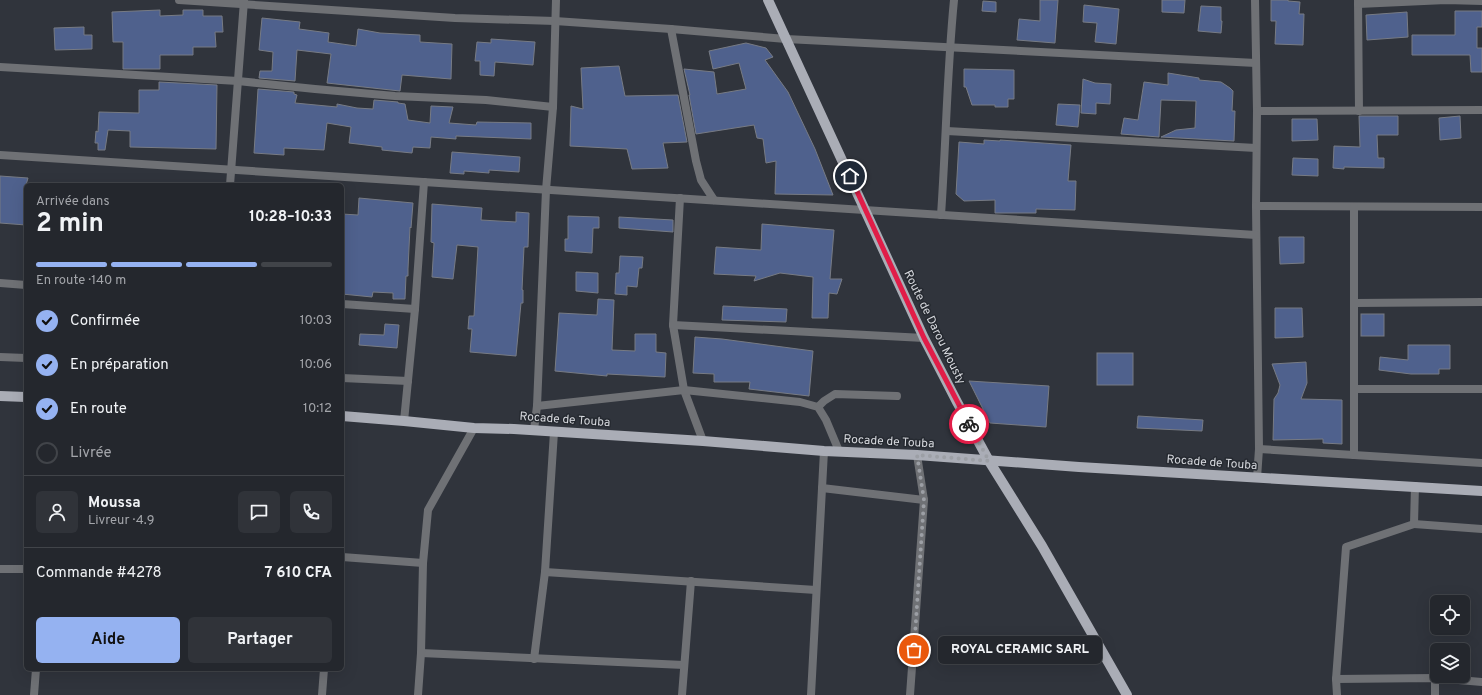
<!DOCTYPE html>
<html lang="fr">
<meta charset="utf-8">
<style>
body{margin:0;font-family:Overpass,sans-serif;background:#303339;color:#f1f3f6;height:100vh;display:flex;flex-direction:column;font-size:15px;white-space:nowrap}
*{box-sizing:border-box;margin:0}
p{font-size:13px;color:#a3a5aa}
.icon{flex:none;width:22px;height:22px;fill:none;stroke:currentColor;stroke-width:2;stroke-linecap:round;stroke-linejoin:round}
.map{position:relative;flex:1;overflow:hidden}
.side{position:absolute;left:24px;top:183px;width:320px;height:488px;display:flex;flex-direction:column;background:#24272d;border-radius:6px;box-shadow:0 4px 16px #0002,0 0 0 1px #414449}
.side>*{flex:none}
.fabs{position:absolute;left:1430px;top:595px;display:grid;gap:8px}
.fabs a{display:grid;place-items:center;width:40px;height:40px;border-radius:6px;background:#24272d;box-shadow:0 4px 16px #0002,0 0 0 1px #414449;font-size:20px}
.pin{position:absolute;display:grid;place-items:center;width:34px;height:34px;color:#fff;margin:-17px;border:2px solid #fff;border-radius:50%;box-shadow:0 1px 4px #0007}
.courier{position:absolute;display:grid;place-items:center;width:40px;height:40px;margin:-20px;border:3px solid #e11d48;border-radius:50%;background:#fff;color:#222;box-shadow:0 1px 5px #0007}
.bubble{position:absolute;height:28px;border-radius:6px;background:#24272d;box-shadow:0 4px 16px #0002,0 0 0 1px #414449;font-size:13px;font-weight:700;line-height:28px;text-align:center}
.summary em{font-style:normal;font-weight:700}
.summary div{display:flex;flex-direction:column-reverse}
.summary{display:flex;align-items:center;justify-content:space-between;height:68px;padding:0 12px}
h1{font-size:26px;font-weight:700;line-height:30px}
.bar{display:grid;grid-template-columns:repeat(4,1fr);gap:6px 4px;align-content:center;height:48px;padding:0 12px}
.bar i{height:5px;border-radius:3px;background:#414449}
.bar .selected{background:#95b2f1}
.bar p{grid-column:span 4}
.line{display:flex;align-items:center;gap:10px;padding:0 12px;border-top:1px solid #414449}
.line div{flex:1}
.round{display:grid;place-items:center;flex:none;width:42px;height:42px;border-radius:6px;background:#303339}
ol{padding:0 12px;list-style:none}
li{display:flex;align-items:center;gap:12px;height:44px}
li p{margin-inline-start:auto}
li .icon{padding:4px;border-radius:50%;background:#95b2f1;color:#111;stroke-width:4}
li:last-child{color:#a3a5aa}
li i{width:22px;height:22px;border:2px solid #414449;border-radius:50%}
.button{display:flex;gap:8px;margin-top:auto;padding:8px 12px}
.button a{flex:1;height:46px;border-radius:6px;background:#95b2f1;color:#111;font-size:16px;font-weight:700;line-height:46px;text-align:center}
.button a+a{background:#303339;color:#f1f3f6}
.map>svg:first-child{display:block}
.building{fill:#4f618d;stroke:#777b84}
.lines{fill:none;stroke-linecap:round;stroke-linejoin:round}
.minor{stroke:#6f7175;stroke-width:8}
.tertiary{stroke:#6f7175;stroke-width:8}
.primary{stroke:#aaadb6;stroke-width:10}
.done{stroke:#9c9fa5;stroke-width:4;stroke-dasharray:0 7.2}
.route{stroke:#e11d48;stroke-width:5}
.labels{text-anchor:middle;stroke-width:3;stroke-linejoin:round;paint-order:stroke}
.street-label{font-size:12px;fill:#d6d8dd;stroke:#262a31}
</style>
<div class="map">
<svg width="1482" height="695" viewBox="0 0 1482 695">
<rect width="100%" height="100%" fill="#30343c"/>
<g class="building">
<polygon points="1040,0 1058,0 1055,43 1017,40 1019,19 1040,21"/>
<polygon points="1162,0 1185,0 1184,13 1162,12"/>
<polygon points="1271,0 1288,0 1288,1 1300,2 1299,14 1304,14 1303,45 1275,44 1276,21 1271,21"/>
<polygon points="983,1 996,2 996,12 982,11"/>
<polygon points="1084,5 1119,9 1116,44 1095,42 1097,23 1083,22"/>
<polygon points="1201,6 1221,7 1221,21 1222,21 1221,33 1198,31"/>
<polygon points="160,10 160,16 183,15 183,10 203,10 203,16 222,16 223,32 215,32 216,47 193,47 193,55 160,55 160,69 123,69 123,42 113,42 112,12"/>
<polygon points="1455,11 1482,11 1482,27 1477,27 1477,48 1482,48 1482,72 1471,72 1470,55 1412,55 1412,35 1455,35"/>
<polygon points="1407,12 1408,37 1367,40 1366,15"/>
<polygon points="262,18 300,22 299,29 329,33 328,42 356,46 358,29 380,33 420,35 420,42 452,44 451,79 402,75 400,91 327,83 331,54 297,50 295,81 259,78 260,71 272,71 273,52 259,50"/>
<polygon points="84,27 84,35 92,35 92,49 55,50 54,28"/>
<polygon points="491,39 535,42 533,65 495,62 494,76 480,75 480,61 475,61 477,42 491,43"/>
<polygon points="746,43 766,48 773,57 765,60 788,92 815,149 833,195 775,194 776,161 766,163 763,139 757,138 754,125 696,134 689,95 690,95 684,69 714,72 717,94 746,89 739,63 713,69 709,51"/>
<polygon points="619,66 625,96 678,95 687,142 663,143 668,168 632,169 627,149 570,146 571,106 583,109 581,68"/>
<polygon points="964,69 1014,70 1014,99 1008,99 1008,107 995,107 995,105 972,105 966,87 964,87"/>
<polygon points="1168,73 1199,78 1199,80 1221,82 1230,88 1233,91 1232,111 1235,111 1234,141 1161,137 1176,130 1195,128 1196,101 1161,100 1159,137 1121,134 1124,118 1138,120 1144,82 1168,85"/>
<polygon points="1083,79 1095,83 1111,84 1110,104 1096,103 1096,114 1081,113"/>
<polygon points="159,82 217,85 216,149 130,147 130,131 108,130 105,150 98,150 98,143 95,143 96,131 98,132 99,112 139,113 139,90 159,90"/>
<polygon points="258,89 294,92 294,94 297,95 295,103 337,107 337,104 357,108 373,109 374,100 398,102 398,103 405,104 408,120 430,123 431,106 453,107 449,123 476,125 477,122 531,123 531,139 456,136 456,139 431,137 430,148 413,147 412,153 382,150 382,147 349,143 351,127 327,123 324,150 284,148 284,155 254,153"/>
<polygon points="1058,104 1080,105 1078,127 1056,125"/>
<polygon points="1359,116 1398,116 1398,135 1377,135 1378,158 1384,158 1384,168 1344,167 1344,169 1333,168 1334,146 1360,147"/>
<polygon points="1460,116 1461,138 1440,140 1439,118"/>
<polygon points="1292,119 1317,119 1318,140 1292,141"/>
<polygon points="984,140 1000,141 1000,140 1071,145 1068,181 1076,181 1075,210 1036,209 1036,213 995,213 995,200 964,201 956,194 959,142 984,144"/>
<polygon points="452,152 520,157 519,172 489,170 489,173 464,171 464,174 450,173"/>
<polygon points="1293,158 1318,159 1318,176 1292,175"/>
<polygon points="0,176 28,178 26,185 26,225 0,223"/>
<polygon points="359,198 413,203 411,228 410,227 408,269 408,276 406,276 405,299 393,299 393,293 373,292 372,297 342,294 342,214 358,215"/>
<polygon points="432,204 482,208 481,220 516,222 516,212 529,213 528,247 524,247 522,290 523,290 523,303 521,303 516,356 470,352 472,329 468,329 469,316 474,316 478,247 457,245 453,279 432,277 434,243 431,242"/>
<polygon points="568,216 599,217 599,228 593,228 592,253 565,251 565,239 568,239"/>
<polygon points="619,217 673,220 673,232 619,228"/>
<polygon points="762,224 834,230 830,279 842,279 837,294 829,293 828,318 812,318 813,277 780,273 754,281 756,276 714,274 716,247 761,250"/>
<polygon points="1279,237 1304,237 1304,263 1280,264"/>
<polygon points="620,256 643,257 642,268 639,268 637,287 627,286 627,295 615,294 616,273 619,273"/>
<polygon points="576,272 598,273 598,293 576,291"/>
<polygon points="598,299 614,300 612,350 635,351 635,334 656,334 656,352 666,353 665,377 607,374 607,376 555,371 559,313 597,315"/>
<polygon points="723,306 787,309 786,322 722,320"/>
<polygon points="1275,308 1302,308 1303,337 1275,338"/>
<rect x="1361" y="314" width="23" height="22"/>
<polygon points="385,324 399,325 397,348 359,345 360,334 384,335"/>
<polygon points="695,337 722,339 813,351 809,396 749,389 750,382 714,382 714,374 693,373"/>
<polygon points="1408,345 1450,345 1450,369 1439,369 1439,374 1411,374 1379,370 1380,357 1408,360"/>
<rect x="1097" y="353" width="36" height="32"/>
<polygon points="1306,362 1307,383 1301,399 1342,400 1342,444 1323,443 1323,439 1273,440 1274,399 1278,393 1280,385 1272,364"/>
<polygon points="969,381 1049,386 1046,427 990,423"/>
<polygon points="1138,416 1203,420 1202,431 1137,428"/>
</g>
<g class="lines">
<g class="minor">
<polyline points="179,0 455,18 555,21 671,29 786,39 1256,63"/>
<polyline points="1255,0 1257,111 1256,206 1259,449 1257,478"/>
<polyline points="1358,0 1359,111"/>
<polyline points="1358,4 1446,0 1482,1"/>
<polyline points="671,29 696,161 701,180 714,200"/>
<polyline points="0,67 238,81 315,89 395,96 486,100 553,107"/>
<polyline points="1257,111 1482,110"/>
<polyline points="947,131 1256,148"/>
<polyline points="0,155 1256,235"/>
<polyline points="230,185 244,1"/>
<polyline points="680,198 673,325 684,390 703,441"/>
<polyline points="1256,206 1482,207"/>
<path d="M941,215C946,143 947,71 954,0"/>
<polyline points="0,283 26,285"/>
<polyline points="1355,303 1482,302"/>
<polyline points="342,304 415,309"/>
<polyline points="673,325 924,338"/>
<polyline points="0,357 26,358"/>
<polyline points="342,378 408,381"/>
<polyline points="1355,389 1482,389"/>
<polyline points="537,406 684,390 800,402 818,407 826,420 839,451"/>
<polyline points="818,407 824,401 835,394 897,396"/>
<polyline points="404,421 415,309 424,182"/>
<polyline points="534,430 537,406 546,190 553,107 556,0"/>
<polyline points="1259,449 1482,463"/>
<polyline points="1354,455 1354,207"/>
<polyline points="822,488 924,500"/>
<polyline points="1414,524 1482,529"/>
<polyline points="342,557 423,563"/>
<polyline points="0,569 26,569"/>
<polyline points="545,572 816,590"/>
<polyline points="421,653 684,665"/>
<polyline points="534,659 545,572 554,432"/>
<polyline points="1336,679 1435,678 1482,682"/>
<polyline points="34,695 36,669"/>
<polyline points="322,695 324,669"/>
<polyline points="418,695 421,653 423,563 428,510 474,428"/>
<polyline points="682,695 691,581"/>
<polyline points="910,695 924,500 917,455"/>
<polyline points="1337,695 1336,679 1346,547 1414,524 1415,486"/>
<polyline points="1435,695 1435,678"/>
</g>
<polyline class="tertiary" points="811,695 824,451"/>
<g class="primary">
<polyline points="768,0 924,338 957,402 989,461 1042,546 1127,695"/>
<polyline points="0,396 26,397"/>
<polyline points="342,416 404,421 474,428 514,429 703,441 824,451 917,455 1079,467 1482,491"/>
</g>
</g>
<g class="lines">
<polyline class="done" points="914,650 924,500 917,455 989,461 969,424"/>
<polyline class="route" points="850,176 924,338 969,424"/>
</g>
<g class="labels">
<g class="street-label">
<text transform="translate(935 327) rotate(64)" y="4">Route de Darou Mousty</text>
<text transform="translate(565 419) rotate(4)" y="4">Rocade de Touba</text>
<text transform="translate(889 441) rotate(3)" y="4">Rocade de Touba</text>
<text transform="translate(1212 462) rotate(4)" y="4">Rocade de Touba</text>
</g>
</g>
</svg>
<div class="fabs">
<a><svg class="icon" aria-label="locate" viewBox="0 0 24 24"><circle cx="12" cy="12" r="6"/><path d="M12 2v4M12 18v4M2 12h4M18 12h4"/></svg></a>
<a><svg class="icon" aria-label="layers" viewBox="0 0 24 24"><path d="M12 4l9 5-9 5-9-5zM3 14l9 5 9-5"/></svg></a>
</div>
<div class="pin" style="left:914px;top:650px;background:#ea580c"><svg class="icon" aria-label="bag" viewBox="0 0 24 24"><path d="M5 8h14l-1 12H6zM9 8a3 3 0 0 1 6 0"/></svg></div>
<div class="pin" style="left:850px;top:176px;background:#1f2937"><svg class="icon" aria-label="home" viewBox="0 0 24 24"><path d="M3 11l9-7 9 7M6 9v11h12V9"/></svg></div>
<div class="courier" style="left:969px;top:424px"><svg class="icon" aria-label="bike" viewBox="0 0 24 24"><circle cx="6" cy="16" r="4"/><circle cx="18" cy="16" r="4"/><path d="M6 16l4-8h5l3 8M10 8l3 8H6M13 5h3"/></svg></div>
<div class="bubble" style="left:938px;top:636px;width:164px">ROYAL CERAMIC SARL</div>
<section class="side">
<div class="summary"><div><h1>2 min</h1><p>Arrivée dans</p></div><em>10:28–10:33</em></div>
<div class="bar"><i class="selected"></i><i class="selected"></i><i class="selected"></i><i></i><p>En route · 140 m</p></div>
<ol>
<li><svg class="icon" aria-label="check" viewBox="0 0 24 24"><path d="M5 12l5 5 9-10"/></svg>Confirmée<p>10:03</p></li>
<li><svg class="icon" aria-label="check" viewBox="0 0 24 24"><path d="M5 12l5 5 9-10"/></svg>En préparation<p>10:06</p></li>
<li><svg class="icon" aria-label="check" viewBox="0 0 24 24"><path d="M5 12l5 5 9-10"/></svg>En route<p>10:12</p></li>
<li><i></i>Livrée</li>
</ol>
<div class="line" style="height:72px"><a class="round"><svg class="icon" aria-label="person" viewBox="0 0 24 24"><circle cx="12" cy="8" r="4"/><path d="M4 21q1-7 8-7t8 7"/></svg></a><div><b>Moussa</b><p>Livreur · 4.9</p></div><a class="round"><svg class="icon" aria-label="chat" viewBox="0 0 24 24"><path d="M4 5h16v11H9l-5 4z"/></svg></a><a class="round"><svg class="icon" aria-label="phone" viewBox="0 0 24 24"><path d="M5 4h4l2 5-3 2q2 4 5 5l2-3 5 2v4C11 20 4 13 5 4z"/></svg></a></div>
<div class="line" style="height:52px"><div>Commande #4278</div><b>7 610 CFA</b></div>
<div class="button"><a>Aide</a><a>Partager</a></div>
</section>
</div>
